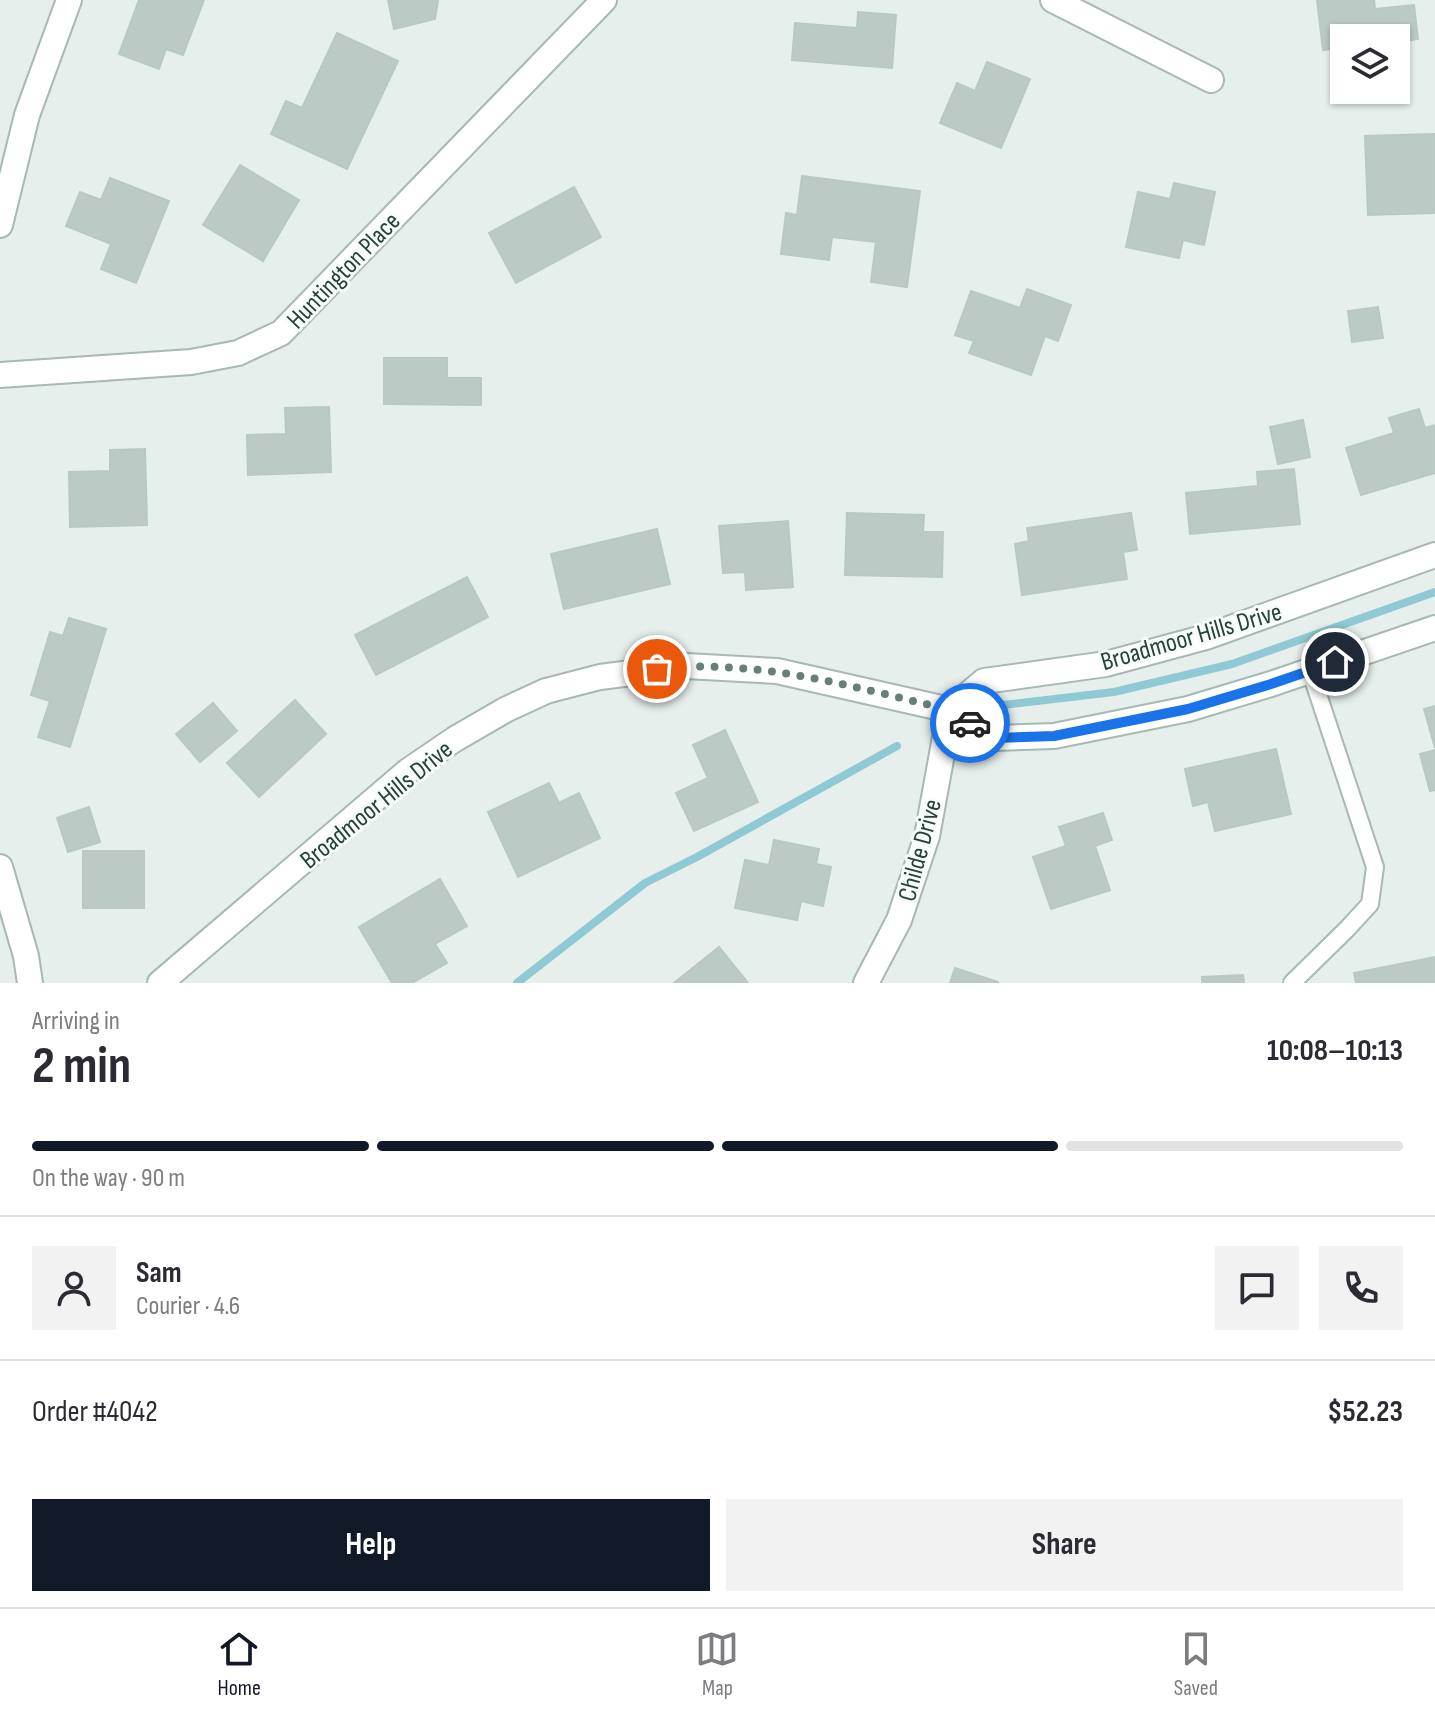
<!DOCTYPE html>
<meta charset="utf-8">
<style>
body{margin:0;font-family:"Sofia Sans Condensed",sans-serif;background:#f2f2f3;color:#2b2b33;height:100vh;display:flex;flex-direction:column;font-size:30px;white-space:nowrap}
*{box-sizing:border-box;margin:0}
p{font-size:26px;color:#7c7c81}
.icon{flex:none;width:44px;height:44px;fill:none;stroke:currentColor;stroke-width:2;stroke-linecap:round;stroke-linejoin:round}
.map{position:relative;height:983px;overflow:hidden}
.details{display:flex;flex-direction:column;background:#fff;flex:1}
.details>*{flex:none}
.buttons{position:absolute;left:1330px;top:24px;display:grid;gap:16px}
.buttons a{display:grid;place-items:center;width:80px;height:80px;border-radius:0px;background:#fff;box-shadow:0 2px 6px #0004;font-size:40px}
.pin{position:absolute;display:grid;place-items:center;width:68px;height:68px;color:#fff;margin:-34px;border:4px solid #fff;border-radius:50%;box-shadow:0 2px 8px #0007}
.courier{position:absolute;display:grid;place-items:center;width:80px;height:80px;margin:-40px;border:6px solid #1a73e8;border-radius:50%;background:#fff;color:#222;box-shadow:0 2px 10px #0007}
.headline em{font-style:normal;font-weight:700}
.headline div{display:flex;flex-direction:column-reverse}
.headline{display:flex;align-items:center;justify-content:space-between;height:136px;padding:0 32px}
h1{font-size:52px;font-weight:700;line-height:60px}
.bar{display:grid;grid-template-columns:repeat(4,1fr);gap:12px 8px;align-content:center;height:96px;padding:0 32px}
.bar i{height:10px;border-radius:6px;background:#e1e1e2}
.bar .on{background:#111827}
.bar p{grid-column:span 4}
.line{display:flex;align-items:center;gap:20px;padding:0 32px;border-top:2px solid #e1e1e2}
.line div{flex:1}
.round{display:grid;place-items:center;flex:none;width:84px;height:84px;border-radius:0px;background:#f2f2f3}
.button{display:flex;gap:16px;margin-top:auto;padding:16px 32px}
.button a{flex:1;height:92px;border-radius:0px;background:#111827;color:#fff;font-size:32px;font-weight:700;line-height:92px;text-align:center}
.button a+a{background:#f2f2f3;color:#2b2b33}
.tabs{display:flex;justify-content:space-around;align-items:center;height:112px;border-top:2px solid #e1e1e2;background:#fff;font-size:22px;color:#7c7c81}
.tabs a{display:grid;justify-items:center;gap:4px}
.tabs .on{color:#111827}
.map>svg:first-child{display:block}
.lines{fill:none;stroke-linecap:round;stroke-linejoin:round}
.stream{stroke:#8ec9d4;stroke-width:8}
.building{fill:#bbcac4;stroke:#b8c9c2;stroke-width:2}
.service-casing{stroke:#a8b8b2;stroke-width:20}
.minor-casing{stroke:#a8b8b2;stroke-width:28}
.service{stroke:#fff;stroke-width:16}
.minor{stroke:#fff;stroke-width:24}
.done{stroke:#687f78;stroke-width:8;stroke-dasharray:0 14.4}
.route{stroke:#1a73e8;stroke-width:10}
.labels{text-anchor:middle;stroke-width:6;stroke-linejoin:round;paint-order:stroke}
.street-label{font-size:26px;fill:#24423a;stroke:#f7fbf9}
</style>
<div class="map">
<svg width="1435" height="983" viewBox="0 0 1435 983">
<rect width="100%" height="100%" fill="#e6efeb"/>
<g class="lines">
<g class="stream">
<polyline points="994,706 1114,692 1232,664 1435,592"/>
<polyline points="517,983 645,883 697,857 897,746"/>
</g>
</g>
<g class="building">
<polygon points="139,0 204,0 183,55 166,49 159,69 119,54"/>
<polygon points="388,0 438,0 435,19 394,29"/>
<polygon points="1317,0 1374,0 1375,9 1414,5 1418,39 1396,42 1396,38 1344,38 1344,47 1323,50"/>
<polygon points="858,12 896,15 892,68 792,60 795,23 857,28"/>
<polygon points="337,33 398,61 347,169 271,134 286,101 302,108"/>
<polygon points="987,62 1030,79 1001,148 940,123 957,83 975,91"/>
<polygon points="1435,134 1435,213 1368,215 1365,136"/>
<polygon points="240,165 299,200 263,261 203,225"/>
<polygon points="802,176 920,191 907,287 871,282 876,242 832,237 829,260 781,254 786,213 797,215"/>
<polygon points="110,178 169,201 136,283 101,269 111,244 66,226 80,192 101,200"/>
<polygon points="1174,183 1215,192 1204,245 1183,240 1179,258 1126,247 1138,192 1170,199"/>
<polygon points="574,187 601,237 516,283 489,233"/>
<polygon points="1027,289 1071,305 1058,341 1045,336 1031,375 969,353 974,341 955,335 971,291 1020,308"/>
<polygon points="1378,307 1383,338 1352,342 1348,311"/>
<polygon points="384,358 447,358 447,378 481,378 481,405 384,404"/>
<polygon points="329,407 331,472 248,475 247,435 286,434 285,408"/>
<polygon points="1419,409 1425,428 1435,425 1435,473 1361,495 1346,448 1394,433 1389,418"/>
<polygon points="1303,420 1310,457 1278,464 1270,427"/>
<polygon points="145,449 147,525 70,527 69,472 110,471 110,450"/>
<polygon points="1294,469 1300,524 1190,534 1186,493 1258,486 1257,472"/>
<polygon points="847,513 924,515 923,532 943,532 942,577 845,575"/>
<polygon points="1131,513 1137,550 1123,552 1127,579 1022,595 1015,544 1029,541 1027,528"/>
<polygon points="788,521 793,587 746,590 745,572 723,573 719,526"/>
<polygon points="657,529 670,584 564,609 551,554"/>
<polygon points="467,577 488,617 376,675 355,635"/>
<polygon points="69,618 106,629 70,747 38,737 50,701 31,695 50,632 63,636"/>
<polygon points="295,700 326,734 259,797 227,763"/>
<polygon points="213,703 237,731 200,762 176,734"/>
<polygon points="1435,706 1435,748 1424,709"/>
<polygon points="725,730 758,802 694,831 676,793 708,778 693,745"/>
<polygon points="1276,749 1291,814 1215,831 1208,802 1193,806 1185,769"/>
<polygon points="1435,750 1435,790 1430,791 1420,754"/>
<polygon points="549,783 559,803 579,793 600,838 518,877 488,812"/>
<polygon points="89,807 100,842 68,852 57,818"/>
<polygon points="1103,813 1112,840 1095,846 1110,890 1051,909 1033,857 1066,846 1059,827"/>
<polygon points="774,840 819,849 816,864 831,867 823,906 801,901 797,920 735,908 745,860 769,865"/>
<rect x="83" y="851" width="61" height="57"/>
<polygon points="440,879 467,926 435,944 447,963 412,983 392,983 359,927"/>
<polygon points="719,947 748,983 674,983"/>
<polygon points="1435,957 1435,983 1356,983 1354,973"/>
<polygon points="955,968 998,982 998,983 950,983"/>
<polygon points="1243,975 1244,983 1202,983 1202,977"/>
</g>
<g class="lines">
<g class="service-casing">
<polyline id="service" points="1292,983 1347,929 1370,904 1375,867 1310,670"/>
</g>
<g class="minor-casing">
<g id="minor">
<polyline points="1053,0 1211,80"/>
<polyline points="0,225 27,115 69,0"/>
<polyline points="0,375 191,362 238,353 281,333 604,0"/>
<polyline points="1435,555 1206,637 1106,664 984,681 950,710 994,738 1054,736 1188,709 1271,684 1435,628"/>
<polyline points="0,867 26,956 30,983"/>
<polyline points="160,983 408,771 455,739 507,709 546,691 600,677 686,666 777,671 950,710 927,836 899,920 866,983"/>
</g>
</g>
<use href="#service" class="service"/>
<use href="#minor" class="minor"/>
</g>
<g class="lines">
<path class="done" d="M657,669C756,658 855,687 950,710L970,723"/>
<polyline class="route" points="970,723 994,738 1054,736 1188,709 1271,684 1335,662"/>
</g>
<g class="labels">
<g class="street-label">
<text transform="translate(343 270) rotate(-46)" y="9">Huntington Place</text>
<text transform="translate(1191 636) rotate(-16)" y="9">Broadmoor Hills Drive</text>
<text transform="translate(376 804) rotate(-39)" y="9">Broadmoor Hills Drive</text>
<text transform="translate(919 850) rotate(-75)" y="9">Childe Drive</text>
</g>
</g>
</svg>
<div class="buttons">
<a><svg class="icon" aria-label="layers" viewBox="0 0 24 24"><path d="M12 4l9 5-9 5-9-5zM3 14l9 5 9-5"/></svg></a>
</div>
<div class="pin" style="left:657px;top:669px;background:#ea580c"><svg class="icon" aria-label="bag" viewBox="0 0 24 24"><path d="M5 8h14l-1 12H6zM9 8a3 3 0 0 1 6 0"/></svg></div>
<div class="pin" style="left:1335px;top:662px;background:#1f2937"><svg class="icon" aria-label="home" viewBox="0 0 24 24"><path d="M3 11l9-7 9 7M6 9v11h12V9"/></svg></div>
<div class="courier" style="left:970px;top:723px"><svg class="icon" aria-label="car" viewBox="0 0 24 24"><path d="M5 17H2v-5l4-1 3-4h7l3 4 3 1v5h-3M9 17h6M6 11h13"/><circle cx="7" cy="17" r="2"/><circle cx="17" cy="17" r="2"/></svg></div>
</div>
<section class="details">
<div class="headline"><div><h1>2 min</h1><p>Arriving in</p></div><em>10:08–10:13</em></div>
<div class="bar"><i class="on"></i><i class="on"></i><i class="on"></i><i></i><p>On the way · 90 m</p></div>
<div class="line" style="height:144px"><a class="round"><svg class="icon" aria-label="person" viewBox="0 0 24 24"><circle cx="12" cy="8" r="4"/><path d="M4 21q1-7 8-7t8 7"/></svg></a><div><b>Sam</b><p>Courier · 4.6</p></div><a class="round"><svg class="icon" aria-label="chat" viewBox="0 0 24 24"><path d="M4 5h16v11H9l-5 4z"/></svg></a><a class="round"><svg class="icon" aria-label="phone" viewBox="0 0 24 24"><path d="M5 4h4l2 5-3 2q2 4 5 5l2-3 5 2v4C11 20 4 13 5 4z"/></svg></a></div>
<div class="line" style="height:104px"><div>Order #4042</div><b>$52.23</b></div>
<div class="button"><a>Help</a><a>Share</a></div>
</section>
<nav class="tabs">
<a class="on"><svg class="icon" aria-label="home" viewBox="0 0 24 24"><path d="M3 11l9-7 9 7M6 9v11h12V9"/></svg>Home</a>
<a><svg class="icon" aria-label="map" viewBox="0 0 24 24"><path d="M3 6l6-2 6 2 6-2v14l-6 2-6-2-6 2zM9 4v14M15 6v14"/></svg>Map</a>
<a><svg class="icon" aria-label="saved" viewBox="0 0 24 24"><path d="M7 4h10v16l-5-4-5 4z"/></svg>Saved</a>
</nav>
